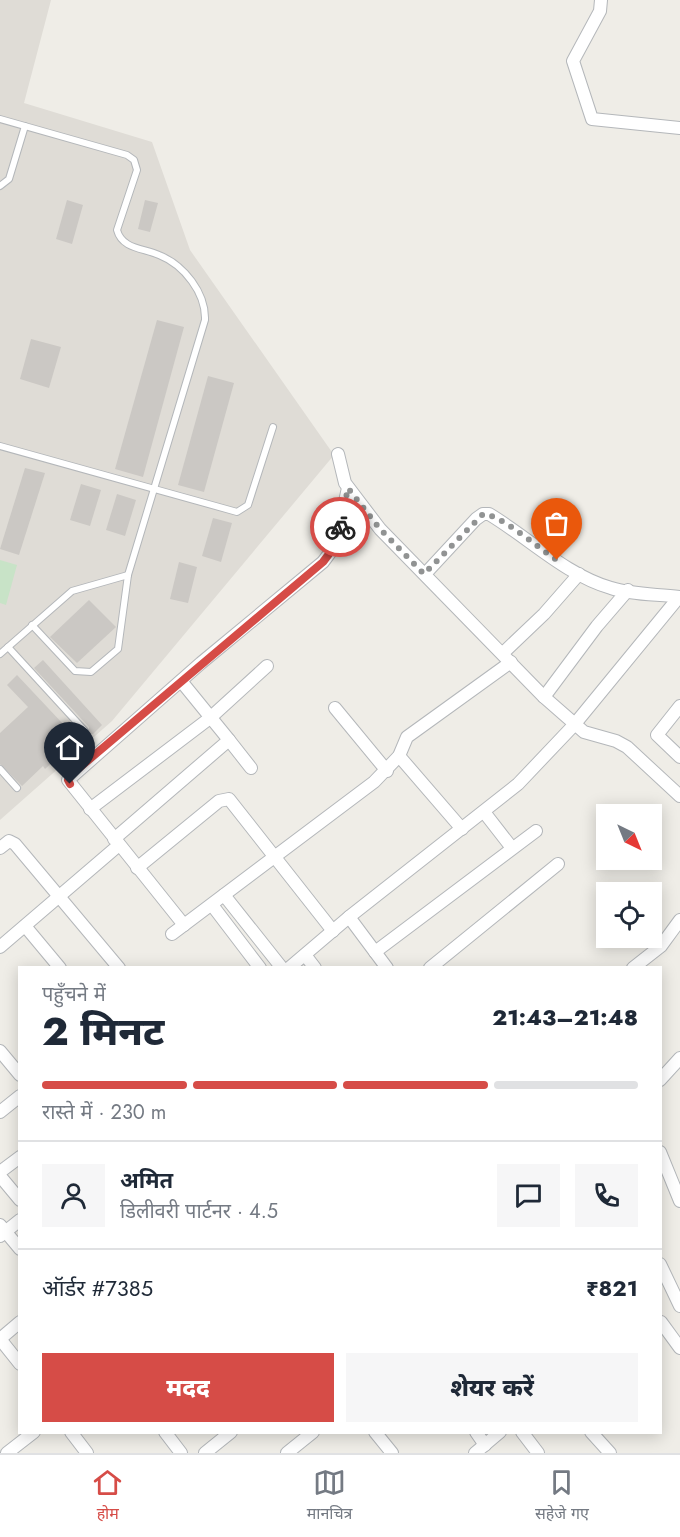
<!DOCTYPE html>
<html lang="hi">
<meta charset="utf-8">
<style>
body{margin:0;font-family:Jost,"Noto Sans Devanagari",sans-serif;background:#f6f6f7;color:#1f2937;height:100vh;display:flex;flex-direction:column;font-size:22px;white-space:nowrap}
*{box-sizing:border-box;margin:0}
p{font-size:20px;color:#747a83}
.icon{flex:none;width:33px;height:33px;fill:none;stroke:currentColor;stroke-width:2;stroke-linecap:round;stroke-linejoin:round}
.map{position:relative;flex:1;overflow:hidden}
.sheet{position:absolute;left:18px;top:966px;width:644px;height:468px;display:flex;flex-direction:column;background:#fff;border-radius:0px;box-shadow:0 3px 15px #0003}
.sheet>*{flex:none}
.needle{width:39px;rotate:137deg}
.tools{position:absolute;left:596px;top:804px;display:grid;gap:12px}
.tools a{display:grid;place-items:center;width:66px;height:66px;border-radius:0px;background:#fff;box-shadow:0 3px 15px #0003;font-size:30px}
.pin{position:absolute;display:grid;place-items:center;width:51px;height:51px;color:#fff;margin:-62px -26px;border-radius:50% 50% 50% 0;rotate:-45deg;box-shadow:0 0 6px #0007}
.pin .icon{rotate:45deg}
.courier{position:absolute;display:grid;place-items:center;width:60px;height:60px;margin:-30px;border:4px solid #d64c47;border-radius:50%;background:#fff;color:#222;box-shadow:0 2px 8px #0007}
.headline em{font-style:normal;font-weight:800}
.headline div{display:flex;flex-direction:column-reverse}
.headline{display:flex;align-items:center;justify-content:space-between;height:102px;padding:0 24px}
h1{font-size:39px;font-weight:800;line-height:45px}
.bar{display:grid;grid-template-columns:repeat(4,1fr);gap:9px 6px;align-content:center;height:72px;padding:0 24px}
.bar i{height:8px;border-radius:4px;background:#e0e1e3}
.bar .on{background:#d64c47}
.bar p{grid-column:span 4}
.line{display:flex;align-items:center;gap:15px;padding:0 24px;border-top:2px solid #e0e1e3}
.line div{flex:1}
.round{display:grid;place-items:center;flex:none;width:63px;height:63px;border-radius:0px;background:#f6f6f7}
.button{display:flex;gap:12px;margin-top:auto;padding:12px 24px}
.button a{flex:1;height:69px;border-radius:0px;background:#d64c47;color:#fff;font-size:24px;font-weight:800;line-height:69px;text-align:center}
.button a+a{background:#f6f6f7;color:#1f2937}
.tab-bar{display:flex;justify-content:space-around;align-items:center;height:84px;border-top:2px solid #e0e1e3;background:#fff;font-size:16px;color:#747a83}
.tab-bar a{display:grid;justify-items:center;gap:3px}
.tab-bar .on{color:#d64c47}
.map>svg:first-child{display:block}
.education{fill:#dfdcd6}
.green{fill:#c8e3c7}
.building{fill:#cbc8c4}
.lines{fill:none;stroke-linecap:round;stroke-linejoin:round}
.service-casing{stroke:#b4b7ba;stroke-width:8}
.minor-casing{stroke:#b4b7ba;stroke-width:14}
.service{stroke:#fff;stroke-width:6}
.minor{stroke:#fff;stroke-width:12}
.done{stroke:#919393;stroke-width:6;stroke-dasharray:0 10.8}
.route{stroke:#d64c47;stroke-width:8}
</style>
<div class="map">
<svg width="680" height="1453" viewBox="0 0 680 1453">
<rect width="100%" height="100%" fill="#efede7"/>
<polygon class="education" points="0,0 51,0 24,103 152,142 190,250 334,455 112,721 0,820"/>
<polygon class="green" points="0,560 17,565 6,605 0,603"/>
<g class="building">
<polygon points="67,200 83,205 72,244 56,239"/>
<polygon points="145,200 158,203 150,232 138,229"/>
<polygon points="157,320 184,327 143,477 115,469"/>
<polygon points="31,339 61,347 49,388 20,379"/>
<polygon points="208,376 234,383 204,492 178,485"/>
<polygon points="25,468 45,473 19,555 0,549"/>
<polygon points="81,484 101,490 90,526 70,520"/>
<polygon points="117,494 136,500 125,536 106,530"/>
<polygon points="213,518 232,523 221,562 202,556"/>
<polygon points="179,562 197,567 188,603 170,599"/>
<polygon points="89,600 116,627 77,663 50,637"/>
<polygon points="43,660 102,725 93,734 89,734 89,727 34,668"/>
<polygon points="17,675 64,725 69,721 82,735 88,735 70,752 67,749 45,769 43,766 22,786 0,764 0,733 28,707 7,685"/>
</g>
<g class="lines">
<g class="service-casing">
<g id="service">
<path d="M0,119L127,155L134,160L137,170L117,230C122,249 143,248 159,255C184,265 206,293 205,320L128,575L118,649L91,672L75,671L32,625"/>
<polyline points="0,186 9,179 25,126"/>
<polyline points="0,446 237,512 248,505 273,427"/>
<polyline points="8,647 85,731"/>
<polyline points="0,654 72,591 128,575"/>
<polyline points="0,769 17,788"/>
</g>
</g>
<g class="minor-casing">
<g id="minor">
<polyline points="601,0 600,11 573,61 592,119 680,128"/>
<polyline points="338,454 345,483 380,529 544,697 584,732 616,741 627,747 680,796"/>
<path d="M425,574L476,519L483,514H489C529,538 566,575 611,588C632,595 658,594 680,597"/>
<polyline points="503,653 544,614 579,574"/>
<polyline points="544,697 597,626 628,590"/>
<polyline points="680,706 657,735 680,757"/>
<polyline points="335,708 387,771"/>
<polyline points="229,740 251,768"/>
<polyline points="399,756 462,829"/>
<polyline points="90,809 210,718 267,666"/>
<polyline points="484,812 512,848"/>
<polyline points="114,839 229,740 181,681"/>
<polyline points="0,848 9,841 15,844 119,968"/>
<polyline points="137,868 219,801 229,799 333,931"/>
<polyline points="224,895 282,968"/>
<polyline points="212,905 260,968"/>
<polyline points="349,917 387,968"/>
<polyline points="184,925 68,780 201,663 323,562 335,546 348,488"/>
<polyline points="25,926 60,968"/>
<polyline points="172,934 374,782 399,756 407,737 511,662"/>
<polyline points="0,947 119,845"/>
<polyline points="375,952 536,831"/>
<polyline points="305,955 315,968"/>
<polyline points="289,968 349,917 518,784 574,725 679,597"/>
<polyline points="430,968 558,864"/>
<polyline points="633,968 661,946 680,920"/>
<polyline points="0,1051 20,1075"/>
<polyline points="660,1080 680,1058"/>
<polyline points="0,1112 20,1096"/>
<polyline points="660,1152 680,1201"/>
<polyline points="0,1172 20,1157"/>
<polyline points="0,1176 20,1200"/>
<polyline points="0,1225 20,1249"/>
<polyline points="0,1236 20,1220"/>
<polyline points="660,1264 680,1306"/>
<polyline points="661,1322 680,1348"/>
<polyline points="0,1339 20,1364"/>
<polyline points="0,1339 20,1322"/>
<polyline points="71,1432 87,1453"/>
<polyline points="165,1432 181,1453"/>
<polyline points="375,1432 392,1453"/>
<polyline points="476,1432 485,1445"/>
<polyline points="522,1432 538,1453"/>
<polyline points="591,1432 610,1453"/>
<polyline points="7,1453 34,1432"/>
<polyline points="205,1453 231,1432"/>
<polyline points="287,1453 313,1432"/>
<polyline points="475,1453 500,1432"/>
</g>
</g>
<use href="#service" class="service"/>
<use href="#minor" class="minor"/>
</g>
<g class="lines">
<path class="done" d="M340,527L348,488L380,529L424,574L483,514C502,515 539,549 557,560"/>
<polyline class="route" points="70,784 68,780 72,774 323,562 335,546 340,527"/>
</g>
</svg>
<div class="tools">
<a><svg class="needle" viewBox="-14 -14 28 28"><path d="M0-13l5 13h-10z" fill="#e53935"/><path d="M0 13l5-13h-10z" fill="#747a83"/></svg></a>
<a><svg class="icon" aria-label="locate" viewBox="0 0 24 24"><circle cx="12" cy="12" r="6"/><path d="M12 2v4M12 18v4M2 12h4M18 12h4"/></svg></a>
</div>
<div class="pin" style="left:557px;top:560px;background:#ea580c"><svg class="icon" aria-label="bag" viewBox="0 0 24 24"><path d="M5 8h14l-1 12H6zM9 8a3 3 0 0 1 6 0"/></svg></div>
<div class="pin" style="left:70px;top:784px;background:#1f2937"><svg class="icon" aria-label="home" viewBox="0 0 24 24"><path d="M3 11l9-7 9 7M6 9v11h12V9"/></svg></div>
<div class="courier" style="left:340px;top:527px"><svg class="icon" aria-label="bike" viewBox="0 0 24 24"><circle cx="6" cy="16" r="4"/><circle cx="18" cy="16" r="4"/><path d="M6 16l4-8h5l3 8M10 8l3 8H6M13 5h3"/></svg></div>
<section class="sheet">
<div class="headline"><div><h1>2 मिनट</h1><p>पहुँचने में</p></div><em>21:43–21:48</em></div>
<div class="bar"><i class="on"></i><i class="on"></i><i class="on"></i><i></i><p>रास्ते में · 230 m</p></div>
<div class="line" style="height:108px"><a class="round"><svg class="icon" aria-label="person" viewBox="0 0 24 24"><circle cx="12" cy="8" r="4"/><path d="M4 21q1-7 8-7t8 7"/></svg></a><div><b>अमित</b><p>डिलीवरी पार्टनर · 4.5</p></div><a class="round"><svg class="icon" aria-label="chat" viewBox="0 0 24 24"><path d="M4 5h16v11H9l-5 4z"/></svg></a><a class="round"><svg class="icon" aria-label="phone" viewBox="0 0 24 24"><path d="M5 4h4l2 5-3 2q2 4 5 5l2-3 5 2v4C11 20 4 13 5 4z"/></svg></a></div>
<div class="line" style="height:78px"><div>ऑर्डर #7385</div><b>₹821</b></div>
<div class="button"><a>मदद</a><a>शेयर करें</a></div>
</section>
</div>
<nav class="tab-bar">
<a class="on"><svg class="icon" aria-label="home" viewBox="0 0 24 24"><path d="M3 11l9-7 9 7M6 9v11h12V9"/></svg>होम</a>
<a><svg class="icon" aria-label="map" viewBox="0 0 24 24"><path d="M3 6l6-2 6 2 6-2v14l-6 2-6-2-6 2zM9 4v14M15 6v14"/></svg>मानचित्र</a>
<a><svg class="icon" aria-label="saved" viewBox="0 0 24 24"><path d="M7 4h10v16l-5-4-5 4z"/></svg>सहेजे गए</a>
</nav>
